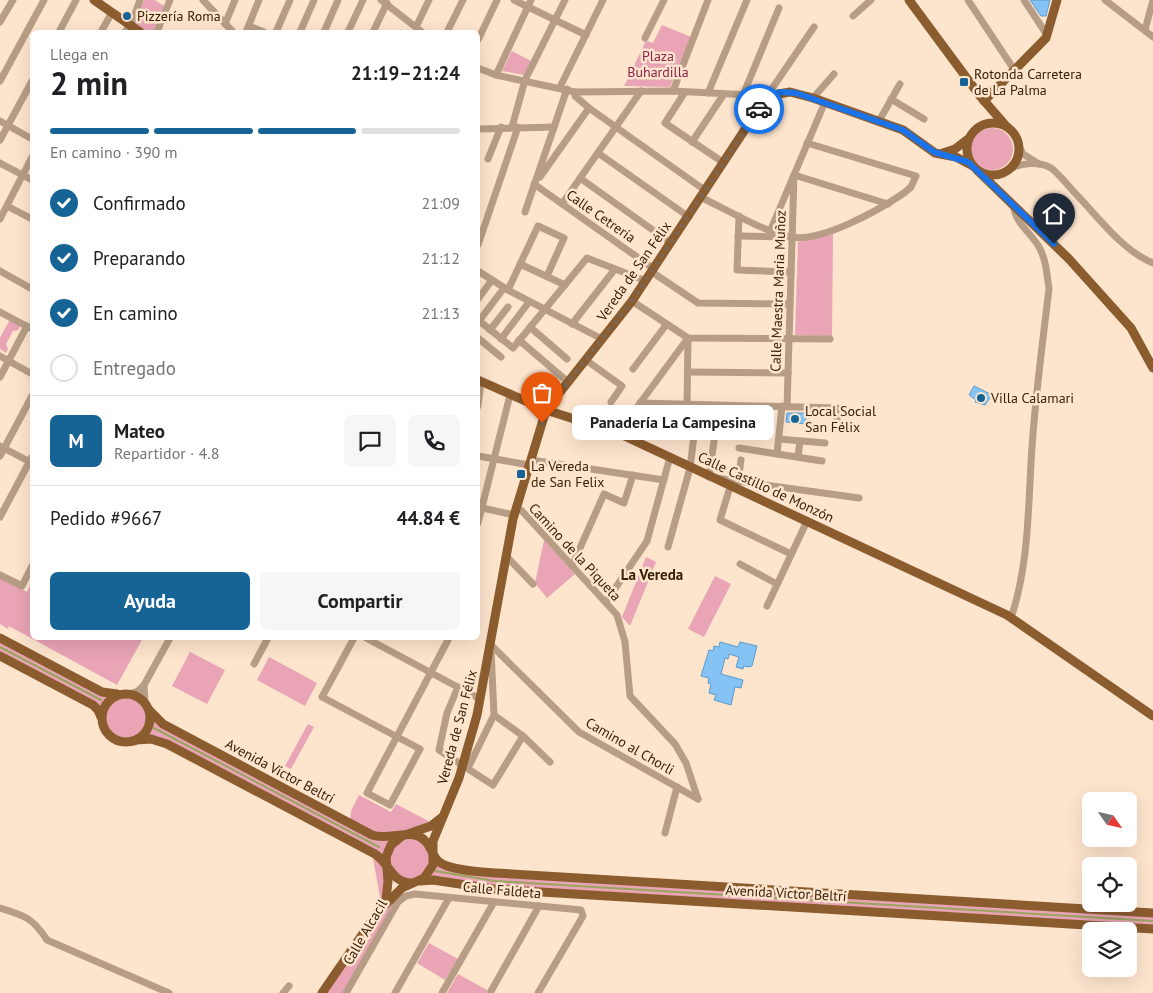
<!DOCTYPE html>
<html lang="es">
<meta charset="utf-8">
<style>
body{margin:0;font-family:"PT Sans",sans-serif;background:#f6f6f6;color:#202124;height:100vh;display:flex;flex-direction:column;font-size:19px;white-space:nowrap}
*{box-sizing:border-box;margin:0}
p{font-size:16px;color:#757577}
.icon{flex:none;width:28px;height:28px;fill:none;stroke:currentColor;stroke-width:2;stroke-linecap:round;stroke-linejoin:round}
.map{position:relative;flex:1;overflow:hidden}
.side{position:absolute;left:30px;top:30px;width:450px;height:610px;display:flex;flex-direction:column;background:#fff;border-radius:8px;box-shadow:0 5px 20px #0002}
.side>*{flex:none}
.needle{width:32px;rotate:124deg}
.tools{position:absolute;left:1082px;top:792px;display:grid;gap:10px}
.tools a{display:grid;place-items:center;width:55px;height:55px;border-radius:8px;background:#fff;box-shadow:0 5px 20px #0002;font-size:25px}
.pin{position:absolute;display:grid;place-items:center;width:42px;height:42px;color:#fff;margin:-51px -21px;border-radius:50% 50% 50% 0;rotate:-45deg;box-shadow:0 0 5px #0007}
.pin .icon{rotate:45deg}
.courier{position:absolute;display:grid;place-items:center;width:50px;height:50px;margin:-25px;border:4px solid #1a73e8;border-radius:50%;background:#fff;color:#222;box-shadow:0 1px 6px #0007}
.bubble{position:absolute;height:35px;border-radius:8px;background:#fff;box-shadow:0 5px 20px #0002;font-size:16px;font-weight:700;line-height:35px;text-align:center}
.headline em{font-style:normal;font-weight:700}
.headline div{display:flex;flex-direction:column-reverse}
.headline{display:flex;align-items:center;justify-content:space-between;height:85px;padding:0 20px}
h1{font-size:32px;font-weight:700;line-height:38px}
.bar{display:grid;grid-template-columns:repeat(4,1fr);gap:8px 5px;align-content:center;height:60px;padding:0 20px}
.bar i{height:6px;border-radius:4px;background:#e0e0e0}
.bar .current{background:#166396}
.bar p{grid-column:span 4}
.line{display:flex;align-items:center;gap:12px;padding:0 20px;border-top:1px solid #e0e0e0}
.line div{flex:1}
.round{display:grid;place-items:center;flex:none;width:52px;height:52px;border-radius:8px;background:#f6f6f6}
ol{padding:0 20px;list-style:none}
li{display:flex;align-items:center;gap:15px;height:55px}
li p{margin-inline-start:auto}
li .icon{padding:5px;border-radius:50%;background:#166396;color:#fff;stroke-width:4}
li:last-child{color:#757577}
li i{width:28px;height:28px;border:2px solid #e0e0e0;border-radius:50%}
.button{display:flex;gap:10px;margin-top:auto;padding:10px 20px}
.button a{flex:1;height:58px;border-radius:8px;background:#166396;color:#fff;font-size:20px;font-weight:700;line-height:58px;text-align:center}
.button a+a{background:#f6f6f6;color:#202124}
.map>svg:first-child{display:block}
.green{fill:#e9a4b5}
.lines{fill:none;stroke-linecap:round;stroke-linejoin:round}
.stream{stroke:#98a55e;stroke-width:2}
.building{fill:#85c3f5;stroke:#599bcf}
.minor{stroke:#b79d85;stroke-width:7}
.major{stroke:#8b5c2e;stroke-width:9}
.done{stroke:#7e654e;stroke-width:5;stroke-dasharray:0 9}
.route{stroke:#1a73e8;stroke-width:6}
.poi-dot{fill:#166396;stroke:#fde4cd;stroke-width:2}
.labels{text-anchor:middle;stroke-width:5;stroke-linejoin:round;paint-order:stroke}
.poi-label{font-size:14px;fill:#392109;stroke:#fde4cd;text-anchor:start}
.park-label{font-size:14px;fill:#90204a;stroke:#fde4cd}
.street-label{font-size:14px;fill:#392109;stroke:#fde4cd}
.neighbourhood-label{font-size:15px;font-weight:bold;fill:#392109;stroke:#fde4cd}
</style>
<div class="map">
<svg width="1153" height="993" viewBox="0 0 1153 993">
<rect width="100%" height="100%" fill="#fde4cd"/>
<g class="green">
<polygon points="144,0 155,0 164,6 154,32 149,32 134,25"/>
<polygon points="662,25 691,37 670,87 624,86 646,41 653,43"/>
<polygon points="512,51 531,61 524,75 502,71"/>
<circle cx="992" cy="149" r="21"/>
<polygon points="833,234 832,336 795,335 798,242"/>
<polygon points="9,321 20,326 18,330 13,331 6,344 8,349 6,353 0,349 0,338"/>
<polygon points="544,540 575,574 547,598 535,583"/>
<polygon points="646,557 656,562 630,626 622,617"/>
<polygon points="715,576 731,584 704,637 688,629"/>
<polygon points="0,578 27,592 32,582 32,638 143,638 117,685 9,626 8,629 0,624"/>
<polygon points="0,638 102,692 137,696 145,702 152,715 350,823 351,811 359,795 391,812 396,804 430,822 416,836 447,866 1153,913 1153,929 410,883 393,875 381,903 373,858 375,855 167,744 115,740 105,730 100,713 0,656"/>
<polygon points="190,652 225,670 207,704 172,686"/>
<polygon points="269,657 317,683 305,706 257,680"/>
<polygon points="308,724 314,727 291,769 285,766"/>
<polygon points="392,898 398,902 346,993 322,993"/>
<polygon points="429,943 458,959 445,980 417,963"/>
<polygon points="458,974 487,990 486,993 447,993"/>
</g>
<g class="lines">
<g class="stream">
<polyline points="0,647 101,700"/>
<polyline points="154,728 379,847"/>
<polyline points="435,871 495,881 1153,921"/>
</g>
</g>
<g class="building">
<polygon points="1030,0 1050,0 1046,16 1041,16"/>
<polygon points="974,386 992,395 985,405 975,402 976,400 969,395"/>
<polygon points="787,413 806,413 806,424 786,422"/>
<polygon points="720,642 738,647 740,642 757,646 752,666 749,667 744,666 743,669 736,667 739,657 729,654 728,659 725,658 721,674 743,680 741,688 735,687 731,705 714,700 716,695 709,693 711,684 708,683 709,678 701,676 709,650 713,651 714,646 719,647"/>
</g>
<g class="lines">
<g class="minor">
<polyline points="203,0 233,32"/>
<polyline points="381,0 422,32"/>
<polyline points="514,0 586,35"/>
<polyline points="968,0 1015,71"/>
<polyline points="1024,0 1047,35"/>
<polyline points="1105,0 1153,37"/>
<polyline points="853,16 871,0"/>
<polyline points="0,22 13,0"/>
<polyline points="225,24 235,0"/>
<polyline points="249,26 264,32"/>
<polyline points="416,27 429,0"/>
<polyline points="1145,30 1153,0"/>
<polyline points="59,32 76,0"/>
<polyline points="101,32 111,14"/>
<polyline points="125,32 132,22 140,0"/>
<polyline points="157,32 170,0"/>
<polyline points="246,32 259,0"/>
<polyline points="276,32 290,0"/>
<polyline points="300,32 314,0"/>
<polyline points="324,32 338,0"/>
<polyline points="348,32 363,0"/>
<polyline points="373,32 387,3"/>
<polyline points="447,32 463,0"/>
<polyline points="645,38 664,0"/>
<polyline points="478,40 497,0"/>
<polyline points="478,68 496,75 575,92 673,91 767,96 814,27"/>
<polyline points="496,75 531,0"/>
<polyline points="0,81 44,0"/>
<polyline points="560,87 603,0"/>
<polyline points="673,91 708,0"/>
<polyline points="575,92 575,96 589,108 706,191"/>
<polyline points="685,92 665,123 724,163"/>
<polyline points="708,93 747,0"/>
<polyline points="743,95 779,8"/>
<polyline points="813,98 834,74"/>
<polyline points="891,99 924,119"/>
<polyline points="0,121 32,139"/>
<polyline points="879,121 900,84"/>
<polyline points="512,127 525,80 565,0"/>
<polyline points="478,129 554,127"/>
<polyline points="0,140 32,81"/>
<polyline points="692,142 724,94"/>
<polyline points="1018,144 1023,154 1039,164"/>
<polyline points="598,153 689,217"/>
<polyline points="488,159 501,127"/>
<polyline points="0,163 32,180"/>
<path d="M1010,169C1021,163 1039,161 1051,168C1059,174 1066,183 1073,191C1097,215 1121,250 1153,263"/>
<polyline points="794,175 888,204"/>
<polyline points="540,177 589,108"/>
<polyline points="580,178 671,243"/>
<polyline points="534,184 654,269"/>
<path d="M702,198C730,211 760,230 790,237C821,243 879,210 904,193L911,187L916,176L807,143"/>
<polyline points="562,204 641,91"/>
<polyline points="7,206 32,219"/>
<polyline points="525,212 567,89"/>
<polyline points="739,216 737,270 791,272"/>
<polyline points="0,219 32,157"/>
<polyline points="771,229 825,102"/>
<polyline points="738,236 786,237"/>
<polyline points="478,245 518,127"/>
<polyline points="520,264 565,285"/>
<polyline points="0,271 32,289"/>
<polyline points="478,271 508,290 602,339"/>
<polyline points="652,272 698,303 790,304"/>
<polyline points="508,290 538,226 564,238 547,276"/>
<polyline points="478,299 492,280"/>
<polyline points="632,301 688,338 830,339"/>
<polyline points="0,312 32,329"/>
<polyline points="478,320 513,348 587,258 646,281"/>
<polyline points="479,321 504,288"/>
<polyline points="572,324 615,269"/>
<polyline points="530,327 567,359"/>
<polyline points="490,330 508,307"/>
<polyline points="478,338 501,357"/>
<polyline points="501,339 529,302"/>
<polyline points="519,340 568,382"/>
<polyline points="0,356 32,374"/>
<polyline points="586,360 622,386 611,402"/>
<polyline points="633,369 666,325"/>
<polyline points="688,372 788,373"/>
<polyline points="0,377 27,326"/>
<polyline points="640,403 837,408 837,428"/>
<polyline points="687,404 688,338"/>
<polyline points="478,406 481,382"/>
<polyline points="787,407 794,175"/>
<polyline points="716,427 709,477 859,498"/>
<polyline points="618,433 688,338"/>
<polyline points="779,439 825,443"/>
<polyline points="0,446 32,463"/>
<polyline points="739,448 822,461"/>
<polyline points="777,454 782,406"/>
<polyline points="0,456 32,396"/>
<polyline points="478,456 529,465"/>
<polyline points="798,457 800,441"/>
<polyline points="531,460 664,480"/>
<polyline points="738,481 741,460"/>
<polyline points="730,487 720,520 791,554"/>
<polyline points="478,507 514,515"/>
<polyline points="516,508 522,511 617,615 625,642 630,696 675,744 686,763 698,799"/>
<polyline points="0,517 32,457"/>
<polyline points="478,523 510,395"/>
<polyline points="668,547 690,468 695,428 698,425"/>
<polyline points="506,556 533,584"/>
<polyline points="740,564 777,584"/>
<polyline points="572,566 604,494 624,503 633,475"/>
<polyline points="0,575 22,586 32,566"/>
<polyline points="606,602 647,541 670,457"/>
<polyline points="767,606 807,521"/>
<path d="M1011,618C1028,567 1028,516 1031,463C1034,405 1042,347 1049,289C1047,275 1046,259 1039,247C1029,230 1016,225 1013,204"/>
<polyline points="354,638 322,697 388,732 420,749 390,805 367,793 448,640 449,638"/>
<polyline points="366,638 480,699"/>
<polyline points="491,645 579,732 698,799"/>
<polyline points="254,664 268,638"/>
<polyline points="144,685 145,702"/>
<polyline points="458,687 447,713 439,750 493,785 523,736"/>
<polyline points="130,694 138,691 144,685 170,638"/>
<polyline points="494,715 523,736 550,762"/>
<polyline points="468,768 494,715 491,650"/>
<polyline points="665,833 677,787"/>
<path d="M0,908C24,915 33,918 47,940L169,993"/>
<polyline points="283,993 289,986"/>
<polyline points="346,993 398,902 406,896 415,894 581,910 583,916 538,993"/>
<polyline points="395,993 449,898"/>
<polyline points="442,993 494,902"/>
<polyline points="490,993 539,906"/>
</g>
<g class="major">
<polyline points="94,0 140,32"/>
<polyline points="909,0 980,96 1006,126"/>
<polyline points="984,101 1046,38 1057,0"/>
<circle cx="993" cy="149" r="26"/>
<polyline points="943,153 955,149 968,139"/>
<polyline points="977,170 1069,259 1131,328 1153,368"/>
<polyline points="478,380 546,410 618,433 1007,615 1153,716"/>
<polyline points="0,638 102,692 117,694"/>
<polyline points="0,656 93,705 98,710 101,717"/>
<circle cx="126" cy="718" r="24"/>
<path d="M149,710L163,724L372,835C388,840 404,831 418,836C430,841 430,851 437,860C447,871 483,872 497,873L1153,913"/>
<path d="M136,740L151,739L167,744L375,854C390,864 391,882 411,883"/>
<polyline points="420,881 433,880 493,889 1153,929"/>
<polyline points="377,913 402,888 424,878 433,865 433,841 459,778 477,715 513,519 546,410 632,301 767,96 790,92 813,98 903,130 935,153 956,157 973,166"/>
<polyline points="322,993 386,900 388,881 386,857 391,845 402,836 431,826 441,818"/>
</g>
</g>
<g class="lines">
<polyline class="done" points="542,423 546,410 632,301 759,109"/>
<polyline class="route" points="759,109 767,96 780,92 796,93 903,130 934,152 968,162 1054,244"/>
</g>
<g class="poi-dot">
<circle cx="127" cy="16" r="5"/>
<rect x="959" y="77" width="10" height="10" rx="2.5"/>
<circle cx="981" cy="398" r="5"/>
<circle cx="795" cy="419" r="5"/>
<rect x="516" y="469" width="10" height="10" rx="2.5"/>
</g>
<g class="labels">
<g class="poi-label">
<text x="137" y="21">Pizzería Roma</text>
<text x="974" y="79">Rotonda Carretera<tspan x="974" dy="16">de La Palma</tspan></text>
<text x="991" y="403">Villa Calamari</text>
<text x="805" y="416">Local Social<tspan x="805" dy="16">San Félix</tspan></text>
<text x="531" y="471">La Vereda<tspan x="531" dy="16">de San Felix</tspan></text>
</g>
<g class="park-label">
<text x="658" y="61">Plaza<tspan x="658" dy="16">Buhardilla</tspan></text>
</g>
<g class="street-label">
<text transform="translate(601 216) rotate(35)" y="5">Calle Cetrería</text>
<text transform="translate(634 271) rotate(-55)" y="5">Vereda de San Félix</text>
<text transform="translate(778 291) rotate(-88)" y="5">Calle Maestra María Muñoz</text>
<text transform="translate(766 487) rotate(25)" y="5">Calle Castillo de Monzón</text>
<text transform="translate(575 552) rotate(47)" y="5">Camino de la Piqueta</text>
<text transform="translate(457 727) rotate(-75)" y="5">Vereda de San Félix</text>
<text transform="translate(630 746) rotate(30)" y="5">Camino al Chorli</text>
<text transform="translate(280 771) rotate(28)" y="5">Avenida Víctor Beltrí</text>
<text transform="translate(502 890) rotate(5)" y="5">Calle Faldeta</text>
<text transform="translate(786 893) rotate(3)" y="5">Avenida Víctor Beltrí</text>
<text transform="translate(365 932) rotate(-60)" y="5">Calle Alcacil</text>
</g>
<g class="neighbourhood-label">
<text x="652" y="580">La Vereda</text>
</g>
</g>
</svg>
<div class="tools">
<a><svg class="needle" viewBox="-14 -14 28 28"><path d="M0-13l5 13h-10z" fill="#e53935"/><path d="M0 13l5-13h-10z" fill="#757577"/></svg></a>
<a><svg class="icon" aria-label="locate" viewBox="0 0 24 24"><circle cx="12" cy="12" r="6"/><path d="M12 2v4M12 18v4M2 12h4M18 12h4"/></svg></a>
<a><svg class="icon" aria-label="layers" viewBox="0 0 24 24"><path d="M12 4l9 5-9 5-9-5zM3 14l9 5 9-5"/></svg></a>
</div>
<div class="pin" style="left:542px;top:423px;background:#ea580c"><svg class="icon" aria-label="bag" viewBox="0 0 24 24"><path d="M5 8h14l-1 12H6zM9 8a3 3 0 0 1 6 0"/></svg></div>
<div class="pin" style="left:1054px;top:244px;background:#1f2937"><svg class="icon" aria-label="home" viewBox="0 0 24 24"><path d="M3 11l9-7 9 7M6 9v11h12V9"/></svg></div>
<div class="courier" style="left:759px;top:109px"><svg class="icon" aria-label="car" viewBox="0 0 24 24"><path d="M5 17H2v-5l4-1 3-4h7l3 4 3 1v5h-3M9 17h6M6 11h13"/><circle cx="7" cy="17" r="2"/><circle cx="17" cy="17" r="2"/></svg></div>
<div class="bubble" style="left:572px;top:405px;width:202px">Panadería La Campesina</div>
<section class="side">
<div class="headline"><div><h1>2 min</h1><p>Llega en</p></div><em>21:19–21:24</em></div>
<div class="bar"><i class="current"></i><i class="current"></i><i class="current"></i><i></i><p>En camino · 390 m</p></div>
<ol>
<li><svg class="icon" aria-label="check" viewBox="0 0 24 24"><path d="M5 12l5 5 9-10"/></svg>Confirmado<p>21:09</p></li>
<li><svg class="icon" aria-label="check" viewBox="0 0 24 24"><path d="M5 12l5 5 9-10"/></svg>Preparando<p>21:12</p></li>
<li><svg class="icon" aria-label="check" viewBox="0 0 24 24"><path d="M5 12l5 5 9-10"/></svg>En camino<p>21:13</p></li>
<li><i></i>Entregado</li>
</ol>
<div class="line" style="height:90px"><b class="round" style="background:#166396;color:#fff">M</b><div><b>Mateo</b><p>Repartidor · 4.8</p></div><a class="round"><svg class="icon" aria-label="chat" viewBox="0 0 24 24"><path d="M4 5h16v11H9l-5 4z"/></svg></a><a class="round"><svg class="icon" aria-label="phone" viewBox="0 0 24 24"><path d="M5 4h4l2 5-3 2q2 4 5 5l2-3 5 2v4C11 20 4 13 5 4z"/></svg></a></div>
<div class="line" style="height:65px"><div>Pedido #9667</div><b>44.84 €</b></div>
<div class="button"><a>Ayuda</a><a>Compartir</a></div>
</section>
</div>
